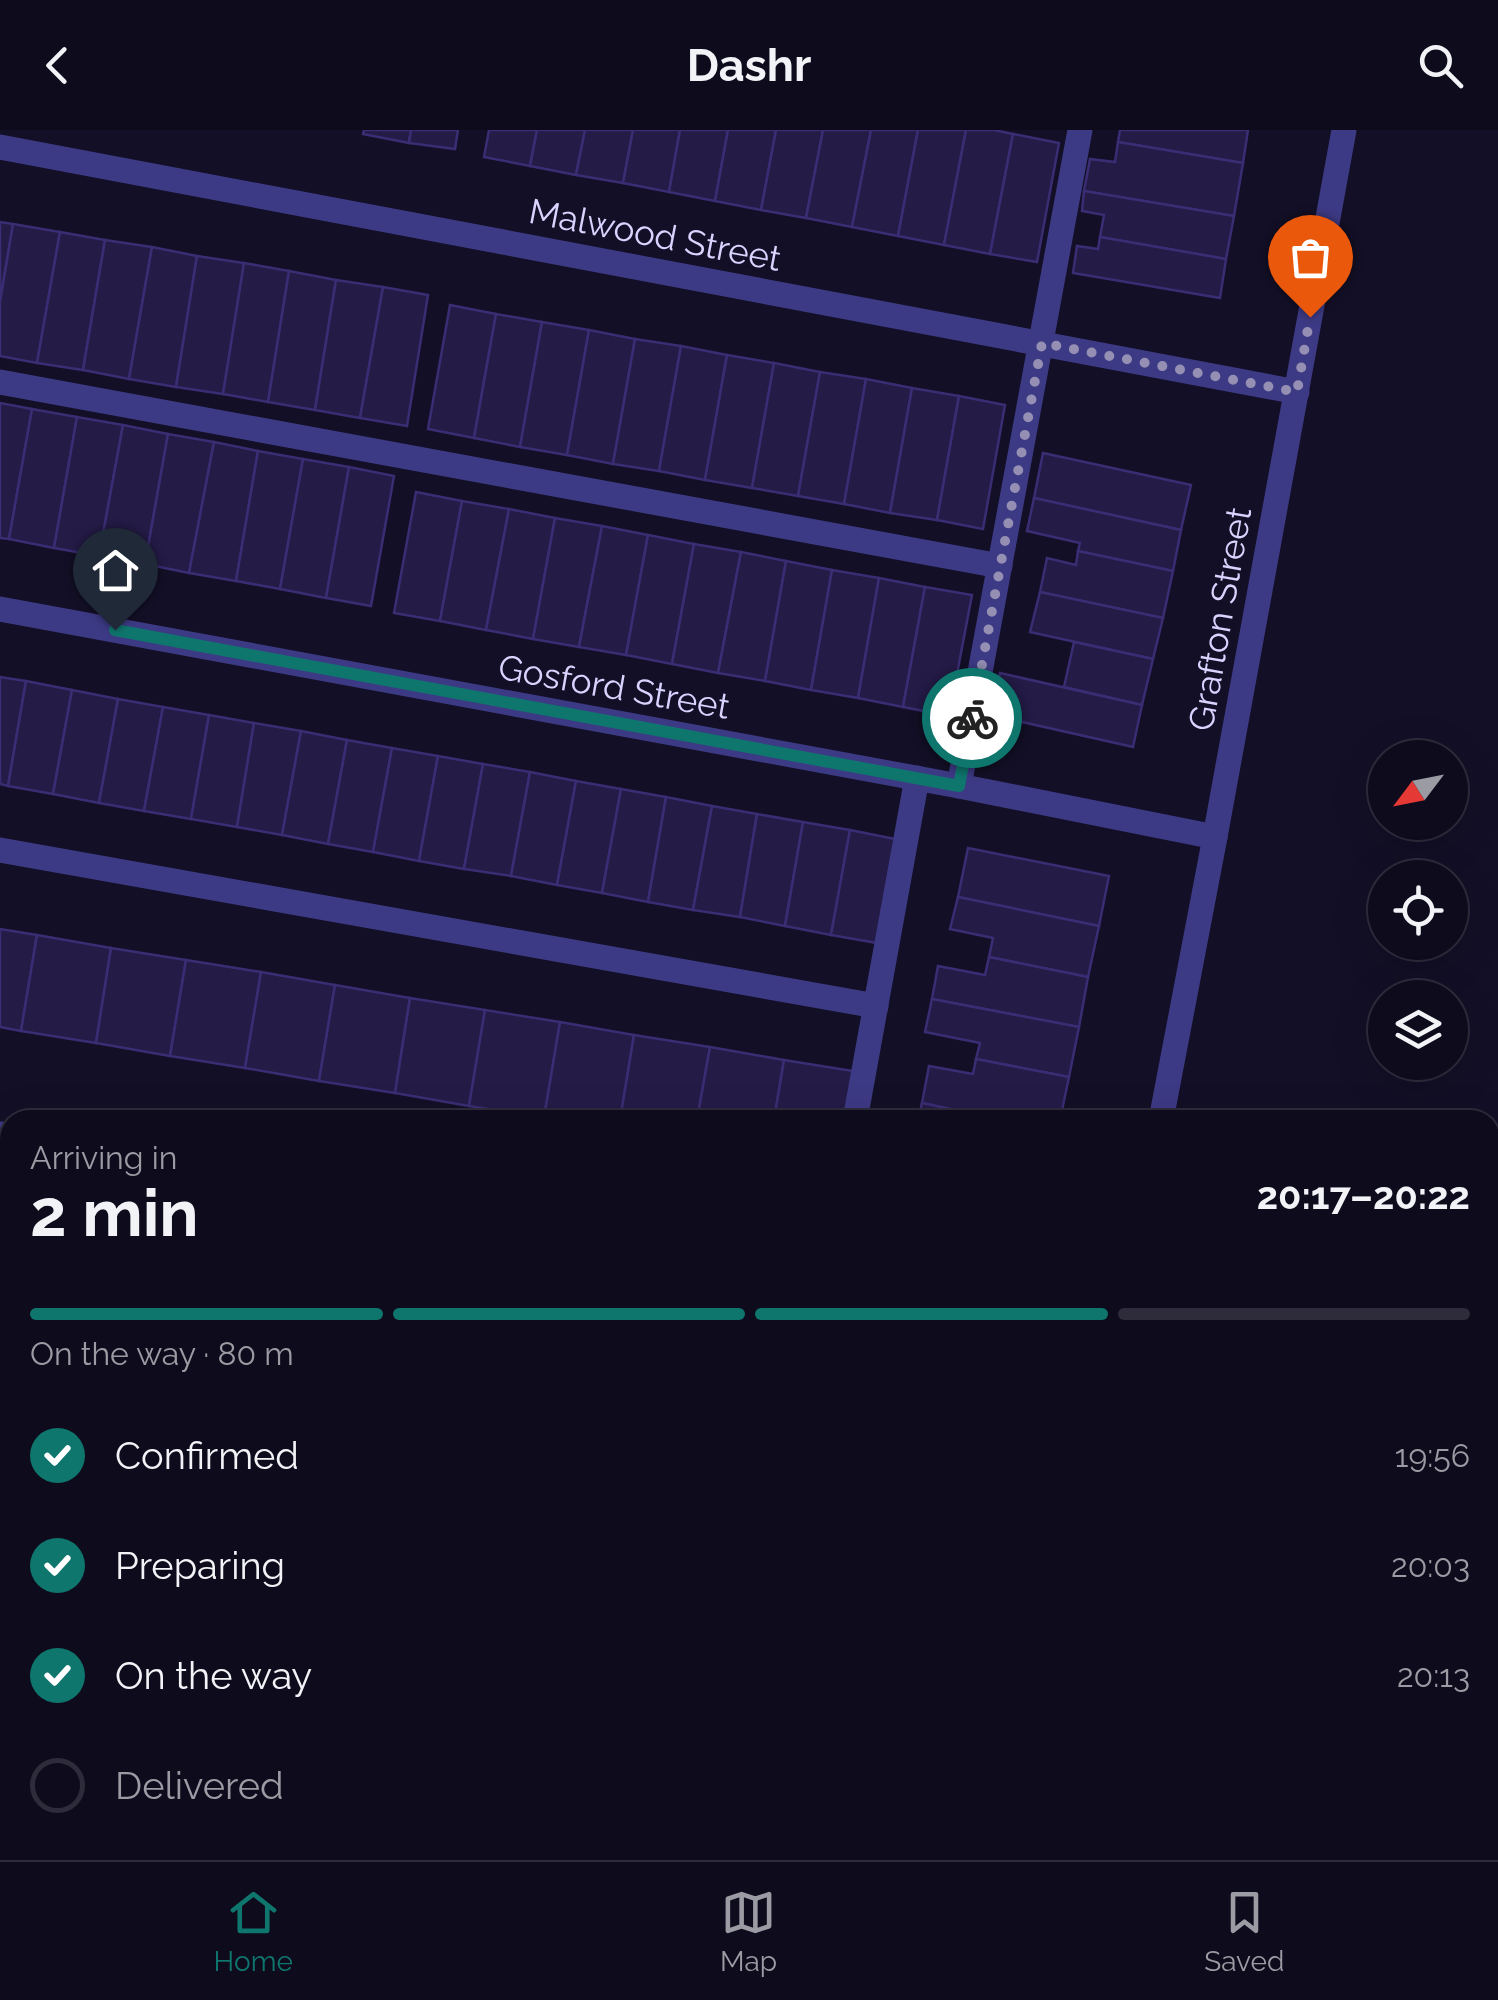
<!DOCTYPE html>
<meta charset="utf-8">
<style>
body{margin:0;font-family:Raleway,sans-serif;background:#171425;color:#f1f3f6;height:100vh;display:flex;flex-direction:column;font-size:38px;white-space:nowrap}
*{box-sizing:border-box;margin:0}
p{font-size:32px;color:#9b9ba3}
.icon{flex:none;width:55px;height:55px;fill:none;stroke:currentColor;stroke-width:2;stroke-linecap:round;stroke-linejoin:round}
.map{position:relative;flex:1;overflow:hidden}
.side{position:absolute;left:0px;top:980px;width:1500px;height:750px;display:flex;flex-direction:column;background:#0e0b1c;border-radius:30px 30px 0 0;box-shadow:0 10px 40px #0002,0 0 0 2px #2e2b3b}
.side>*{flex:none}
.needle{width:65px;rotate:238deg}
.buttons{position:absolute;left:1368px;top:610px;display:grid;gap:20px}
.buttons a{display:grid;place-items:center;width:100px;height:100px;border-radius:50%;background:#0e0b1c;box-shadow:0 10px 40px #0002,0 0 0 2px #2e2b3b;font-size:50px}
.pin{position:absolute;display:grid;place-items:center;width:85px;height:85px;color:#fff;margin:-102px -42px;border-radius:50% 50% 50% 0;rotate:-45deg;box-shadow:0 0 10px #0007}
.pin .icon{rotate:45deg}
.courier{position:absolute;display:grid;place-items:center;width:100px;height:100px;margin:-50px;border:8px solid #0f766e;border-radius:50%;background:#fff;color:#222;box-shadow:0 2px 12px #0007}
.headline em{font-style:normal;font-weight:700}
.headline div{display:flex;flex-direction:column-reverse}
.headline{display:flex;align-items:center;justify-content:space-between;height:170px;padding:0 30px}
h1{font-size:65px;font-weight:700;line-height:75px}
.bar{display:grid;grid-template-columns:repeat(4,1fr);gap:15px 10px;align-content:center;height:120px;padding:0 30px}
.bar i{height:12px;border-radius:8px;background:#2e2b3b}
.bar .active{background:#0f766e}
.bar p{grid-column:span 4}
ol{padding:0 30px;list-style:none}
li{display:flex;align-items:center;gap:30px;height:110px}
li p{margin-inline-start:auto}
li .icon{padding:10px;border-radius:50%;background:#0f766e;color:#fff;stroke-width:4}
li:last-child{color:#9b9ba3}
li i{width:55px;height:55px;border:5px solid #2e2b3b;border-radius:50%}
header{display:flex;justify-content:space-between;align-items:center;height:130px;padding:0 30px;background:#0e0b1c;font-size:45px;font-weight:700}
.menu{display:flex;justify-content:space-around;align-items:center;height:140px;border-top:2px solid #2e2b3b;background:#0e0b1c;font-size:28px;color:#9b9ba3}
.menu a{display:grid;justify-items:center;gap:5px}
.menu .active{color:#0f766e}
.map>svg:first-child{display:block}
.green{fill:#12302f}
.building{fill:#241b47;stroke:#3b2d73;stroke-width:2.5}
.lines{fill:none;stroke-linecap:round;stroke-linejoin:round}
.lane{stroke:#3d3a85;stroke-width:25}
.street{stroke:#3d3a85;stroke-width:25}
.rail-casing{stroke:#00e5ff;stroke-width:11}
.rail{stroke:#130f26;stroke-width:8;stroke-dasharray:22;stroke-linecap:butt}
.done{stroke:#948fb3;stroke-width:10;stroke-dasharray:0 18}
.route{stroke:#0f766e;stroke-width:12}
.labels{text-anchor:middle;stroke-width:9;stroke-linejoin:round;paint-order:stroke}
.street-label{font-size:35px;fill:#d9d4ff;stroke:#130f26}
</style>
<header><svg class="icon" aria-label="back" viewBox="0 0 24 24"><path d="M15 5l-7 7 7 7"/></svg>Dashr<svg class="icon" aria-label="search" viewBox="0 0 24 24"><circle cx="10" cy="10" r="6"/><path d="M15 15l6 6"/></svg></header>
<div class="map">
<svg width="1498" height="1730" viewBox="0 0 1498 1730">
<rect width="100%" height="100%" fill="#130f26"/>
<polygon class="green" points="132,1720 1178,1720 1180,1730 129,1730"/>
<g class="building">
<polygon points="364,0 411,0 409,13 363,4"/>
<polygon points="411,0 458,0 455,19 409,13"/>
<polygon points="489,0 537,0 530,36 484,27"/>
<polygon points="537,0 585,0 576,45 530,36"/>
<polygon points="585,0 633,0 623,53 576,45"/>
<polygon points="633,0 680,0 669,62 623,53"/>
<polygon points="680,0 728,0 715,71 669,62"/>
<polygon points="728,0 776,0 761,80 715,71"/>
<polygon points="776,0 823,0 806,88 761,80"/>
<polygon points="823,0 871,0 852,97 806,88"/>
<polygon points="871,0 918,0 898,106 852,97"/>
<polygon points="918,0 966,0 944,115 898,106"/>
<polygon points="966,0 994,0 1013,4 990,124 944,115"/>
<polygon points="1120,0 1248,0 1243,33 1118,12"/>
<polygon points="1013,4 1059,13 1037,132 990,124"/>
<polygon points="1118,12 1243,33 1234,86 1084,61 1090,29 1115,32"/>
<polygon points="1084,61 1234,86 1226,129 1100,107 1104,85 1082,81"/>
<polygon points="0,92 13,94 0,172"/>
<polygon points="13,94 60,102 37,233 0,226 0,172"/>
<polygon points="60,102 105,110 83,240 37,233"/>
<polygon points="1100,107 1226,129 1220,168 1073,143 1077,116 1098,119"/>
<polygon points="105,110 152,117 129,249 83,240"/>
<polygon points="152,117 197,126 176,257 129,249"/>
<polygon points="197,126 244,133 223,264 176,257"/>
<polygon points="244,133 289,141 268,272 223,264"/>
<polygon points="289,141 336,150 315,280 268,272"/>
<polygon points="336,150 383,157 360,288 315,280"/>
<polygon points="383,157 428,165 407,296 360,288"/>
<polygon points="450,175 496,184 474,308 428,299"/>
<polygon points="496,184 542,192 520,317 474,308"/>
<polygon points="542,192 589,200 567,325 520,317"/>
<polygon points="589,200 635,209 613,334 567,325"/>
<polygon points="635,209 681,216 659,341 613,334"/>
<polygon points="681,216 727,225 705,350 659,341"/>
<polygon points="727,225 774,233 752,358 705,350"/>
<polygon points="774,233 820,242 798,366 752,358"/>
<polygon points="820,242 866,249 844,374 798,366"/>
<polygon points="866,249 912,258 890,383 844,374"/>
<polygon points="912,258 959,266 937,390 890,383"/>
<polygon points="959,266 1005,275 983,399 937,390"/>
<polygon points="0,273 32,279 9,409 0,408"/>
<polygon points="32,279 77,287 54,418 9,409"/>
<polygon points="77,287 123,295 99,426 54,418"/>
<polygon points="123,295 168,304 145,434 99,426"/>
<polygon points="168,304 214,312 189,443 145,434"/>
<polygon points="214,312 258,321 236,451 189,443"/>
<polygon points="258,321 303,329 280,459 236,451"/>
<polygon points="1043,323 1191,355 1181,400 1034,368"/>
<polygon points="303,329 349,337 326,468 280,459"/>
<polygon points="349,337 394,346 371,476 326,468"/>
<polygon points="416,362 462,371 440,491 394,483"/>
<polygon points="1034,368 1181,400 1173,441 1078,421 1080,413 1027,401"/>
<polygon points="462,371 509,379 486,500 440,491"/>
<polygon points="509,379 555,388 533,509 486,500"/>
<polygon points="555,388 602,396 579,517 533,509"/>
<polygon points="602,396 648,405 626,525 579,517"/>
<polygon points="648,405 694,414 672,534 626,525"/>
<polygon points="694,414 741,422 718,543 672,534"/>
<polygon points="1078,421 1173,441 1163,488 1040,462 1047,428 1076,435"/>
<polygon points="741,422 786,431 765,551 718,543"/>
<polygon points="786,431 832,440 811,560 765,551"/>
<polygon points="832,440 879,448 858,568 811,560"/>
<polygon points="879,448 925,457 903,577 858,568"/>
<polygon points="925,457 972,465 949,586 903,577"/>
<polygon points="1040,462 1163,488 1153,529 1030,502"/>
<polygon points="1074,512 1153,529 1142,575 1064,557"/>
<polygon points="1000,543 1142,575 1133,617 991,585"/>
<polygon points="0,547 26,551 8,656 0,654"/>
<polygon points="26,551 72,560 53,664 8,656"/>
<polygon points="72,560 118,569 99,673 53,664"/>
<polygon points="118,569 163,577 144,681 99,673"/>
<polygon points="163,577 209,585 191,689 144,681"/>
<polygon points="209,585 254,593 237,697 191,689"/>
<polygon points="254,593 301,601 282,705 237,697"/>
<polygon points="301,601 347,610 328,714 282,705"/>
<polygon points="347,610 392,618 373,722 328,714"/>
<polygon points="392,618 438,626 419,731 373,722"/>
<polygon points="438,626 483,634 464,739 419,731"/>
<polygon points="483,634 530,642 511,746 464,739"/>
<polygon points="530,642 576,651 557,755 511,746"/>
<polygon points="576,651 621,659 602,763 557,755"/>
<polygon points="621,659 666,667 648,772 602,763"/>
<polygon points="666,667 712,676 693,780 648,772"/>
<polygon points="712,676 757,684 740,787 693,780"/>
<polygon points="757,684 803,692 785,796 740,787"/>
<polygon points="803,692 850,700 831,805 785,796"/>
<polygon points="850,700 895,709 877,813 831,805"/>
<polygon points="968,718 1109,746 1099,796 958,767"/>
<polygon points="958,767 1099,796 1088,847 989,827 993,808 950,799"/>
<polygon points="0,799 37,805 21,901 0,897"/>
<polygon points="37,805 111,818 96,913 21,901"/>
<polygon points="111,818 186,830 170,926 96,913"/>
<polygon points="989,827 1088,847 1079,897 932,869 938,836 985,845"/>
<polygon points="186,830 261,842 245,938 170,926"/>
<polygon points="261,842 335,855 319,951 245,938"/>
<polygon points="335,855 410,868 395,963 319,951"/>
<polygon points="410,868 485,880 469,976 395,963"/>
<polygon points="932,869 1079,897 1069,947 976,929 980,913 925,902"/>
<polygon points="485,880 560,892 544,988 469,976"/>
<polygon points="560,892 634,905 620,990 557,990 544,988"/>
<polygon points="634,905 710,917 697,990 620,990"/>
<polygon points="710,917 784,930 774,990 697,990"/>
<polygon points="976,929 1069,947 1060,990 1003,990 922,973 929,936 973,944"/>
<polygon points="784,930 859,942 851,990 774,990"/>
<polygon points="922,973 1003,990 918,990"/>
<polygon points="0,1137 10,1139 10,1240 0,1239"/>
<polygon points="0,1289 10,1290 10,1363 0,1361"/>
<polygon points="0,1361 10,1363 10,1436 0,1434"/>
<polygon points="0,1468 10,1470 10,1556 0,1554"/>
</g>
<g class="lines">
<g class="lane">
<polyline points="0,252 1000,436"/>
<polyline points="959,656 1080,0"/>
<polyline points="0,720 876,876"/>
<polyline points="855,990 917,648"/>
</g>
<g class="street">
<polyline points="0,17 1297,262"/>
<polyline points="0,479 959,656 1215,707"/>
<polyline points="1161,990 1215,707 1344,0"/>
<polyline points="0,1004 10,1005"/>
<polyline points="85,1730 87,1720"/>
</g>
<g class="rail-casing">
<g id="rail">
<polyline points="1241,1720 1243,1730"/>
<polyline points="1298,1720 1300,1730"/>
</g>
</g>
<use href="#rail" class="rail"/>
</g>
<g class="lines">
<polyline class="done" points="972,588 1042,213 1297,262 1310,187"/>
<polyline class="route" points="115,500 959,656 972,588"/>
</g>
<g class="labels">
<g class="street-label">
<text transform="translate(655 105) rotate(11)" y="12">Malwood Street</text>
<text transform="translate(1220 489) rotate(-80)" y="12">Grafton Street</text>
<text transform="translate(614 557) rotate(10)" y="12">Gosford Street</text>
</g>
</g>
</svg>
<div class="buttons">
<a><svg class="needle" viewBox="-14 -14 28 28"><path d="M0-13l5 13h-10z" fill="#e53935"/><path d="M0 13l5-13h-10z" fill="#9b9ba3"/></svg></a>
<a><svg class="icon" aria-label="locate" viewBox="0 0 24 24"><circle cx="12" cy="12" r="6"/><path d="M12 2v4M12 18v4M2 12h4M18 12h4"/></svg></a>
<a><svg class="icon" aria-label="layers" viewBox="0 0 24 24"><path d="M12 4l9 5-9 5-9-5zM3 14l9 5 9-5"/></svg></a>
</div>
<div class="pin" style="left:1310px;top:187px;background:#ea580c"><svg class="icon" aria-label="bag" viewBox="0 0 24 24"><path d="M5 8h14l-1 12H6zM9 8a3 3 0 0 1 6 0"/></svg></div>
<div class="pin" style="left:115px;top:500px;background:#1f2937"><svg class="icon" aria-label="home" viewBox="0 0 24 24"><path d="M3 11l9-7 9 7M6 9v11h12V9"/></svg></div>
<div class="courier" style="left:972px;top:588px"><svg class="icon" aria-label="bike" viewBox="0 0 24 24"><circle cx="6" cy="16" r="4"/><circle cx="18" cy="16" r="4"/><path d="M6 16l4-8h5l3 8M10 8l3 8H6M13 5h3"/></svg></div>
<section class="side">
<div class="headline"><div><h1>2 min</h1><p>Arriving in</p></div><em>20:17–20:22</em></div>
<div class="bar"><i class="active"></i><i class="active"></i><i class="active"></i><i></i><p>On the way · 80 m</p></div>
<ol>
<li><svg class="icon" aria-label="check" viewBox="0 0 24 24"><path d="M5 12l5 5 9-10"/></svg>Confirmed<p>19:56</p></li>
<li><svg class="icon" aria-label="check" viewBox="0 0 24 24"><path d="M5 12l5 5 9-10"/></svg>Preparing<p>20:03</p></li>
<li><svg class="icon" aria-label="check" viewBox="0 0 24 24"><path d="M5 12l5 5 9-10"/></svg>On the way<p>20:13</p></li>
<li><i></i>Delivered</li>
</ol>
</section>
</div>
<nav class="menu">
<a class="active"><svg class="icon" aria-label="home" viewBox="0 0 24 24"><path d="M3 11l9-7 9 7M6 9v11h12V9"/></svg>Home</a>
<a><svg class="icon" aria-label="map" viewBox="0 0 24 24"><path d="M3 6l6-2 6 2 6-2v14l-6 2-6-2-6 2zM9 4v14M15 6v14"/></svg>Map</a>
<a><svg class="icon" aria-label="saved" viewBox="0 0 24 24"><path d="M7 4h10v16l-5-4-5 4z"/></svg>Saved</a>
</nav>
